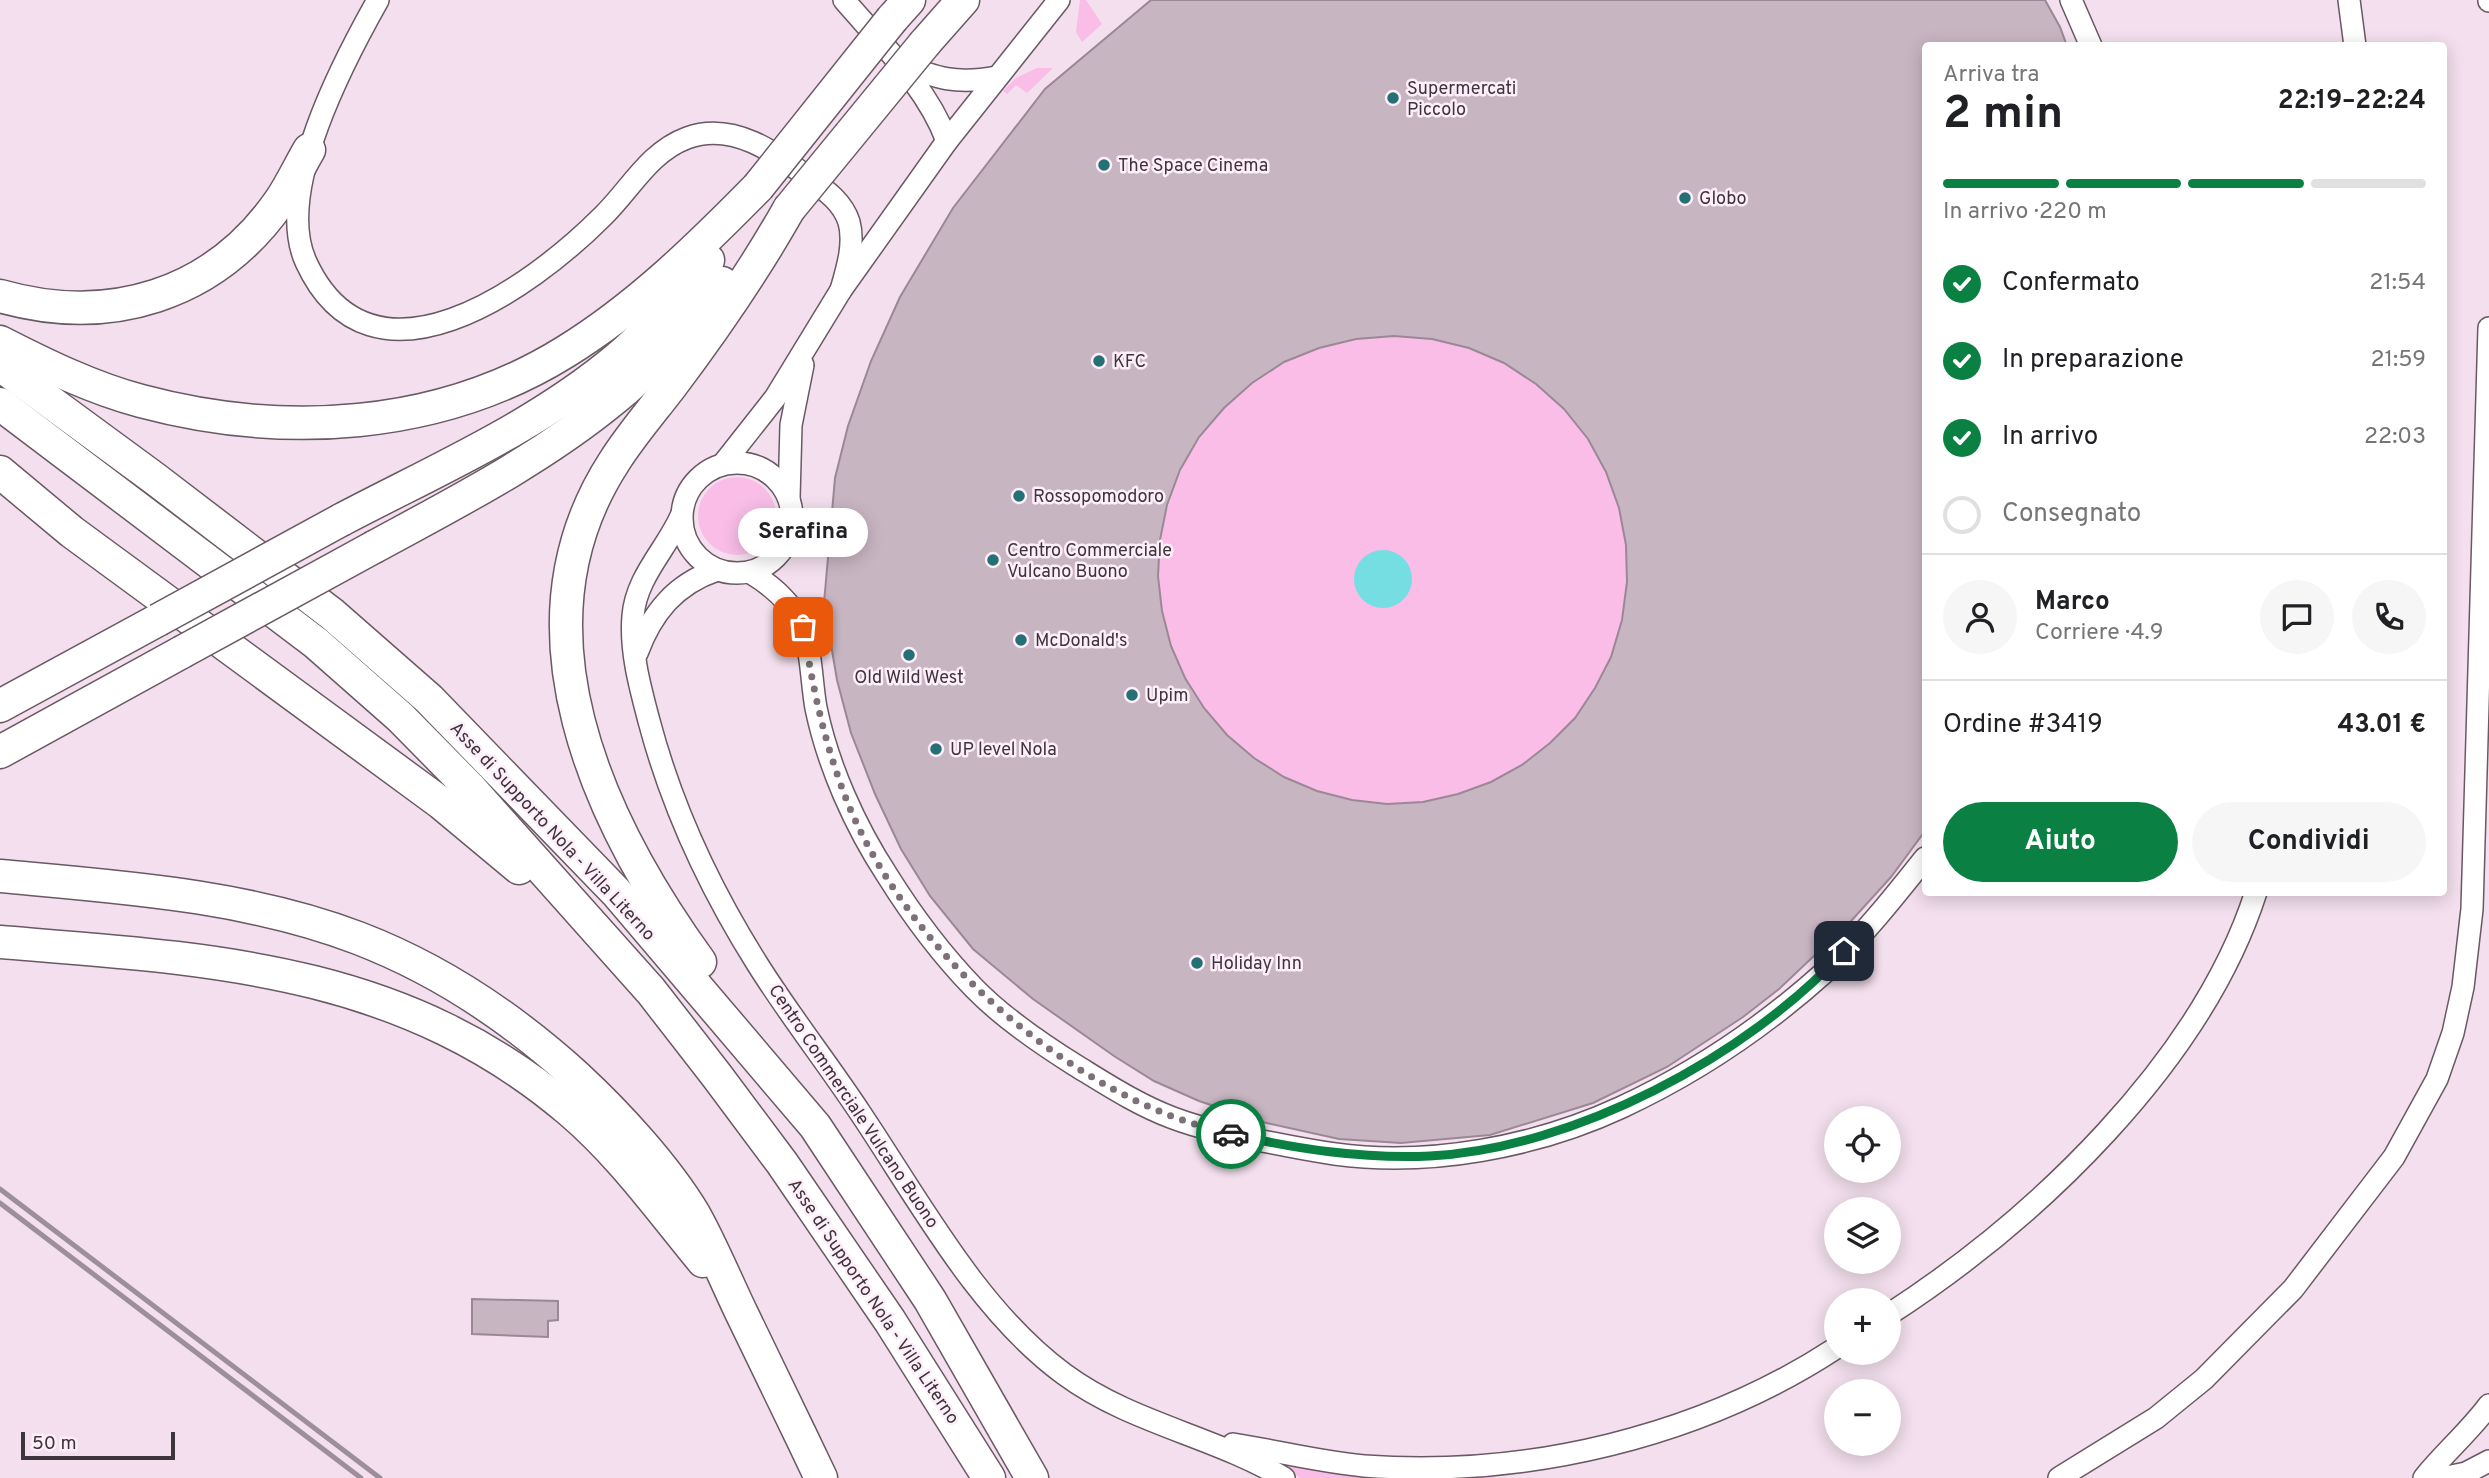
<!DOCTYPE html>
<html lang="it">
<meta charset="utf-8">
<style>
body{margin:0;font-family:Overpass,sans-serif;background:#f6f6f6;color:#202124;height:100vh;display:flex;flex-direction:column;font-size:26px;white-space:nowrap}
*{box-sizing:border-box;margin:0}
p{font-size:23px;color:#757577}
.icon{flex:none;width:38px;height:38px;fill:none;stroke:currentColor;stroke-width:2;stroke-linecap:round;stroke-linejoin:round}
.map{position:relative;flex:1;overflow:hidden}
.side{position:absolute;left:1922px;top:42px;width:525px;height:854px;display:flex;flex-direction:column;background:#fff;border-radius:7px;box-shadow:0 4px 18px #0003}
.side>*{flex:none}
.tools{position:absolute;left:1824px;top:1106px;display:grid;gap:14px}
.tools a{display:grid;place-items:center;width:77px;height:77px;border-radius:50%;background:#fff;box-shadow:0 4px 18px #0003;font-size:35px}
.scale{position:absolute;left:21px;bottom:18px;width:154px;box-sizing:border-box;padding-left:7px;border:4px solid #3d353b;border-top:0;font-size:19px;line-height:24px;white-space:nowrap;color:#3d353b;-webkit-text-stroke:5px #feeef9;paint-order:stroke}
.pin{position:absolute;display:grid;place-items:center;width:60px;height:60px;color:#fff;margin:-30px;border-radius:14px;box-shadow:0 4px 10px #0006}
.courier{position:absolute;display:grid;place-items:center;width:70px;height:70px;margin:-35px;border:5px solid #0b8043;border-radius:50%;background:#fff;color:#222;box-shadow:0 2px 9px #0007}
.bubble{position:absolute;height:49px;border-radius:24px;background:#fff;box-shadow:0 4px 18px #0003;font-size:23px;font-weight:700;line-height:49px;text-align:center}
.summary em{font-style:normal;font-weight:700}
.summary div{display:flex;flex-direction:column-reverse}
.summary{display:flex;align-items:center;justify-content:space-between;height:119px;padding:0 21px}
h1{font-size:46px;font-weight:700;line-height:52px}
.bar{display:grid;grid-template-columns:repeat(4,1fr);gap:10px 7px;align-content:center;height:84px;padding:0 21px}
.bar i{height:9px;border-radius:5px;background:#e0e0e0}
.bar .active{background:#0b8043}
.bar p{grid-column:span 4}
.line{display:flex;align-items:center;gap:18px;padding:0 21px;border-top:2px solid #e0e0e0}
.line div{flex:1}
.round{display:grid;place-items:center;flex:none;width:74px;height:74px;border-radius:37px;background:#f6f6f6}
ol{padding:0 21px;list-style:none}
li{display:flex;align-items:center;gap:21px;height:77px}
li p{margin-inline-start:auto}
li .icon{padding:7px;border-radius:50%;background:#0b8043;color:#fff;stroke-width:4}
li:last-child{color:#757577}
li i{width:38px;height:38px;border:4px solid #e0e0e0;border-radius:50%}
.button{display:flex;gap:14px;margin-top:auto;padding:14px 21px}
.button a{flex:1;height:80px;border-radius:42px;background:#0b8043;color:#fff;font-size:28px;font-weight:700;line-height:80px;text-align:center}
.button a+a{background:#f6f6f6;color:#202124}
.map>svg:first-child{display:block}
.green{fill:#f9bde7}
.water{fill:#74dee3}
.building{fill:#c8b5c2;stroke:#9b8895;stroke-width:2;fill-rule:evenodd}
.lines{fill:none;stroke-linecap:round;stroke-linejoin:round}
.minor-casing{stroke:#6a5964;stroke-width:24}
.highway-casing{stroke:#6a5964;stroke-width:35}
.minor{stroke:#fff;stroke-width:21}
.highway{stroke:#fff;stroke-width:32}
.rail{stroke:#9d8f99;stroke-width:5}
.highway-bridge-casing{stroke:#6a5964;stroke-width:35;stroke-linecap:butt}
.highway-bridge{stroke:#fff;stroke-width:32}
.done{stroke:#7d7079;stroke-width:7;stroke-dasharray:0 12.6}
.route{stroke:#0b8043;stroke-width:9}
.poi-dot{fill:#257074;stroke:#feeef9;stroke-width:2.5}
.labels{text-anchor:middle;stroke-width:5;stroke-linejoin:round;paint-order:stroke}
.poi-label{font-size:18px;fill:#3d353b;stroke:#feeef9;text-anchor:start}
.street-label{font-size:18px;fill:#3d353b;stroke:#feeef9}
</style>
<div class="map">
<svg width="2489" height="1478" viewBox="0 0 2489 1478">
<rect width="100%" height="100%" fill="#f3dfed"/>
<g class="green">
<polygon points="1080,0 1086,0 1102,24 1082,42 1076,32"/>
<polygon points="1037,68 1053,68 1027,93 1016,85 1007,94 1003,91 1016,78"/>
<circle cx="1393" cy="570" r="234"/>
<circle cx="737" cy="516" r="39"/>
<path d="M1276,1460C1349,1478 1424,1478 1499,1475L1492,1478H1300Z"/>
</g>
<circle class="water" cx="1383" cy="579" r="29"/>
<g class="building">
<path d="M1151,0H2045L2060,27L2067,46H1925V831L1891,877L1852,920L1779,989L1743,1017L1667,1067L1593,1103L1490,1135L1401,1143L1339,1139L1262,1122L1199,1101L1154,1081L1114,1056L1033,999L973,949L930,896L901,849L875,794L851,733L837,680L824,603L835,478L848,426L871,361L900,297L953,208L1045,89ZM1394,336L1432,339L1469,348L1504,363L1536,384L1564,409L1588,439L1606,472L1619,508L1626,545L1627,582L1622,620L1611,657L1595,688L1575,718L1550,743L1522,765L1491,782L1458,794L1423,802L1387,804L1352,800L1317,791L1284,777L1254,758L1227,735L1204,708L1185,678L1171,646L1162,611L1158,576L1160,540L1167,505L1180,470L1199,437L1224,408L1252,383L1284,362L1319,348L1356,339Z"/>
<polygon points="472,1299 558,1301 558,1320 548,1321 548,1337 472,1334"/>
</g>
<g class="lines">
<g class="minor-casing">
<g id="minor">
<path d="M378,0C343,62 274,192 306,262C371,404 531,288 602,217C630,190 649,152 687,138C733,121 777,153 811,180C827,191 843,203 849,222C855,244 847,269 841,290"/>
<path d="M844,0C881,43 927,87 947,141"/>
<polyline points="2071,0 2091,46"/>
<polyline points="2349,0 2355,46"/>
<polyline points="2489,0 2489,1"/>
<path d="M899,63C936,78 956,85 997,77"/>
<circle cx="737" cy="518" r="55"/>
<polyline points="723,464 775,398 841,290 947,141 1059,0"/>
<polyline points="789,498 791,425 803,365"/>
<path d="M681,516C666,550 636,577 633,616C630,651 640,687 649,721C672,808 710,889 758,965C790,1016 828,1064 861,1114C920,1202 978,1311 1064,1374C1130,1423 1214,1436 1284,1478"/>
<path d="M751,573C771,585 789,600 800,622C812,647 811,681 816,708C828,766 855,826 887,875C912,915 941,954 974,988C1003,1018 1040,1043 1075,1065C1106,1084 1138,1105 1173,1118C1205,1130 1239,1137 1273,1143C1293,1147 1314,1151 1335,1154C1429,1167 1536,1147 1622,1107C1695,1073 1766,1025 1826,971C1862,937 1894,897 1925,858"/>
<path d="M637,653C652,613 675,584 717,570"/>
<path d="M1888,1315C2035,1220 2201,1063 2256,892"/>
<path d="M1233,1444C1277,1451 1320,1462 1364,1466C1526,1478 1700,1437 1836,1348"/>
<polyline points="2059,1478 2156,1418 2204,1379 2293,1289 2394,1157 2437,1079 2453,1033 2463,987 2472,909 2489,328"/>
<path d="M2424,1478C2445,1452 2469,1432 2489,1405"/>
<polyline points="2442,1478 2466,1473 2489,1461"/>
</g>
</g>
<g class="highway-casing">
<g id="highway">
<polyline points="892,19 909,0"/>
<polyline points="925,43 963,0"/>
<path d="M0,296C109,327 214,296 280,201C291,185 299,167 309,150"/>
<path d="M0,342C45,365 92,388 141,401C283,439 439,430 565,352C638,307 699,247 758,187"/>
<polyline points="0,365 154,478 332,614 429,699 616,892 815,1126 930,1300 1032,1478"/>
<polyline points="0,404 316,643 400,717 469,787 651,991 717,1076 782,1163 890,1321 989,1478"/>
<polyline points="0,472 72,532 441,803 519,868"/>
<path d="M341,520C434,471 536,427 618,358C652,330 679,293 708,260"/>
<path d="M374,547C457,502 541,459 614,399C655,366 688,323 722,283"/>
<polyline points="0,706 158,620"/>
<polyline points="0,752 182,652"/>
<path d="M0,876C119,887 246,895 358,938C439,969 512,1018 576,1076C617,1114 665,1166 694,1214C712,1246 726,1281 742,1314C768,1368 795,1423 821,1478"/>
<path d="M0,942C209,959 400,967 569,1110C621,1154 660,1209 703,1261"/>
<path d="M700,962C598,821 507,627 614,462C631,435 652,411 671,386C714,329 754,271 789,209"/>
</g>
</g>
<use href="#minor" class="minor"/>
<use href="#highway" class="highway"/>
<g class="rail">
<polyline points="0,1189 380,1478"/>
<polyline points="0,1203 361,1478"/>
</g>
<g class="highway-bridge-casing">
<g id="highway-bridge">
<polyline points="758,187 892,19"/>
<polyline points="789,209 925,43"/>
<polyline points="158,620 341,520"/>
<polyline points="182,652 374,547"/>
</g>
</g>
<use href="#highway-bridge" class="highway-bridge"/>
</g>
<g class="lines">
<path class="done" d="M803,627C813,688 823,738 845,796C904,949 1070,1099 1231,1134"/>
<path class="route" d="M1231,1134C1297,1149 1362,1159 1430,1156C1573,1149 1748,1056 1844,951"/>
</g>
<g class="poi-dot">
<circle cx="1393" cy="98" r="7"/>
<circle cx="1104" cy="165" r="7"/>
<circle cx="1685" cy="198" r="7"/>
<circle cx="1099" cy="361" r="7"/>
<circle cx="1019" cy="496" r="7"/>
<circle cx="993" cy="560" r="7"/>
<circle cx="1021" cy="640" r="7"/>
<circle cx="909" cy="655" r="7"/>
<circle cx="1132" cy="695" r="7"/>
<circle cx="936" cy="749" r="7"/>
<circle cx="1197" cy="963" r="7"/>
</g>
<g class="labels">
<g class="poi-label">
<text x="1407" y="94">Supermercati<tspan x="1407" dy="21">Piccolo</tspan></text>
<text x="1118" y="171">The Space Cinema</text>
<text x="1699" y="204">Globo</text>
<text x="1113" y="367">KFC</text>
<text x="1033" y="502">Rossopomodoro</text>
<text x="1007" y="556">Centro Commerciale<tspan x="1007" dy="21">Vulcano Buono</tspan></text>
<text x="1035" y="646">McDonald's</text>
<text x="909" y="683" text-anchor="middle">Old Wild West</text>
<text x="1146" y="701">Upim</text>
<text x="950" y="755">UP level Nola</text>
<text x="1211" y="969">Holiday Inn</text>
</g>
<g class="street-label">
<text transform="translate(553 831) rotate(47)" y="6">Asse di Supporto Nola - Villa Literno</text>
<text transform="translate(854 1106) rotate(56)" y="6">Centro Commerciale Vulcano Buono</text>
<text transform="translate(874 1301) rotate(56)" y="6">Asse di Supporto Nola - Villa Literno</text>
</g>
</g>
</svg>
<div class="tools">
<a><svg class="icon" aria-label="locate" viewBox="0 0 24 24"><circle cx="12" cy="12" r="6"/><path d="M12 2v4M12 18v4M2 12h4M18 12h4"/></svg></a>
<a><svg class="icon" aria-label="layers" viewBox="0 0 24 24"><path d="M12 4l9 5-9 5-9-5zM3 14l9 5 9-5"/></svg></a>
<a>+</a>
<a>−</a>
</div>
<div class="scale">50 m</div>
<div class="pin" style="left:803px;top:627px;background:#ea580c"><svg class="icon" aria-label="bag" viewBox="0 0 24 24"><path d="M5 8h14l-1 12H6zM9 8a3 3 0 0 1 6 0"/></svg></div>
<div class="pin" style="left:1844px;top:951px;background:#1f2937"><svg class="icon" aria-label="home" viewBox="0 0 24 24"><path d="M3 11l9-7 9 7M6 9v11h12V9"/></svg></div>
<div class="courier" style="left:1231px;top:1134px"><svg class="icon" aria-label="car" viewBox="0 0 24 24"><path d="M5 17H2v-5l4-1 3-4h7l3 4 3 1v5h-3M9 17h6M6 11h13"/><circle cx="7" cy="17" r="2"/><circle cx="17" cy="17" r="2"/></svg></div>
<div class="bubble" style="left:738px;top:508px;width:130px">Serafina</div>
<section class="side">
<div class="summary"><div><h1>2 min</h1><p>Arriva tra</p></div><em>22:19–22:24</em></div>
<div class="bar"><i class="active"></i><i class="active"></i><i class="active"></i><i></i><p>In arrivo · 220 m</p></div>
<ol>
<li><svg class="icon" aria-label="check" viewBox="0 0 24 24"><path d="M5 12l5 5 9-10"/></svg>Confermato<p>21:54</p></li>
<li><svg class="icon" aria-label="check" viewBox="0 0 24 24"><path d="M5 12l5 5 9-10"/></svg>In preparazione<p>21:59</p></li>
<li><svg class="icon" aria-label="check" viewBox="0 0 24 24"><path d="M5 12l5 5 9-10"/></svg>In arrivo<p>22:03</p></li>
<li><i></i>Consegnato</li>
</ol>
<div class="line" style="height:126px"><a class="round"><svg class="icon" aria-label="person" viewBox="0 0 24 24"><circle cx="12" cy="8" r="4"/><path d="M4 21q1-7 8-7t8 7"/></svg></a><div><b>Marco</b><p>Corriere · 4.9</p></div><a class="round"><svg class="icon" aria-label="chat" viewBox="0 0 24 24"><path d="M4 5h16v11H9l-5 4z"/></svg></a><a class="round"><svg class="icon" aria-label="phone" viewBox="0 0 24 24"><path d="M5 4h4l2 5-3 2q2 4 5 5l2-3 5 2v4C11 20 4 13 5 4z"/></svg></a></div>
<div class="line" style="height:91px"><div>Ordine #3419</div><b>43.01 €</b></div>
<div class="button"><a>Aiuto</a><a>Condividi</a></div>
</section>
</div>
